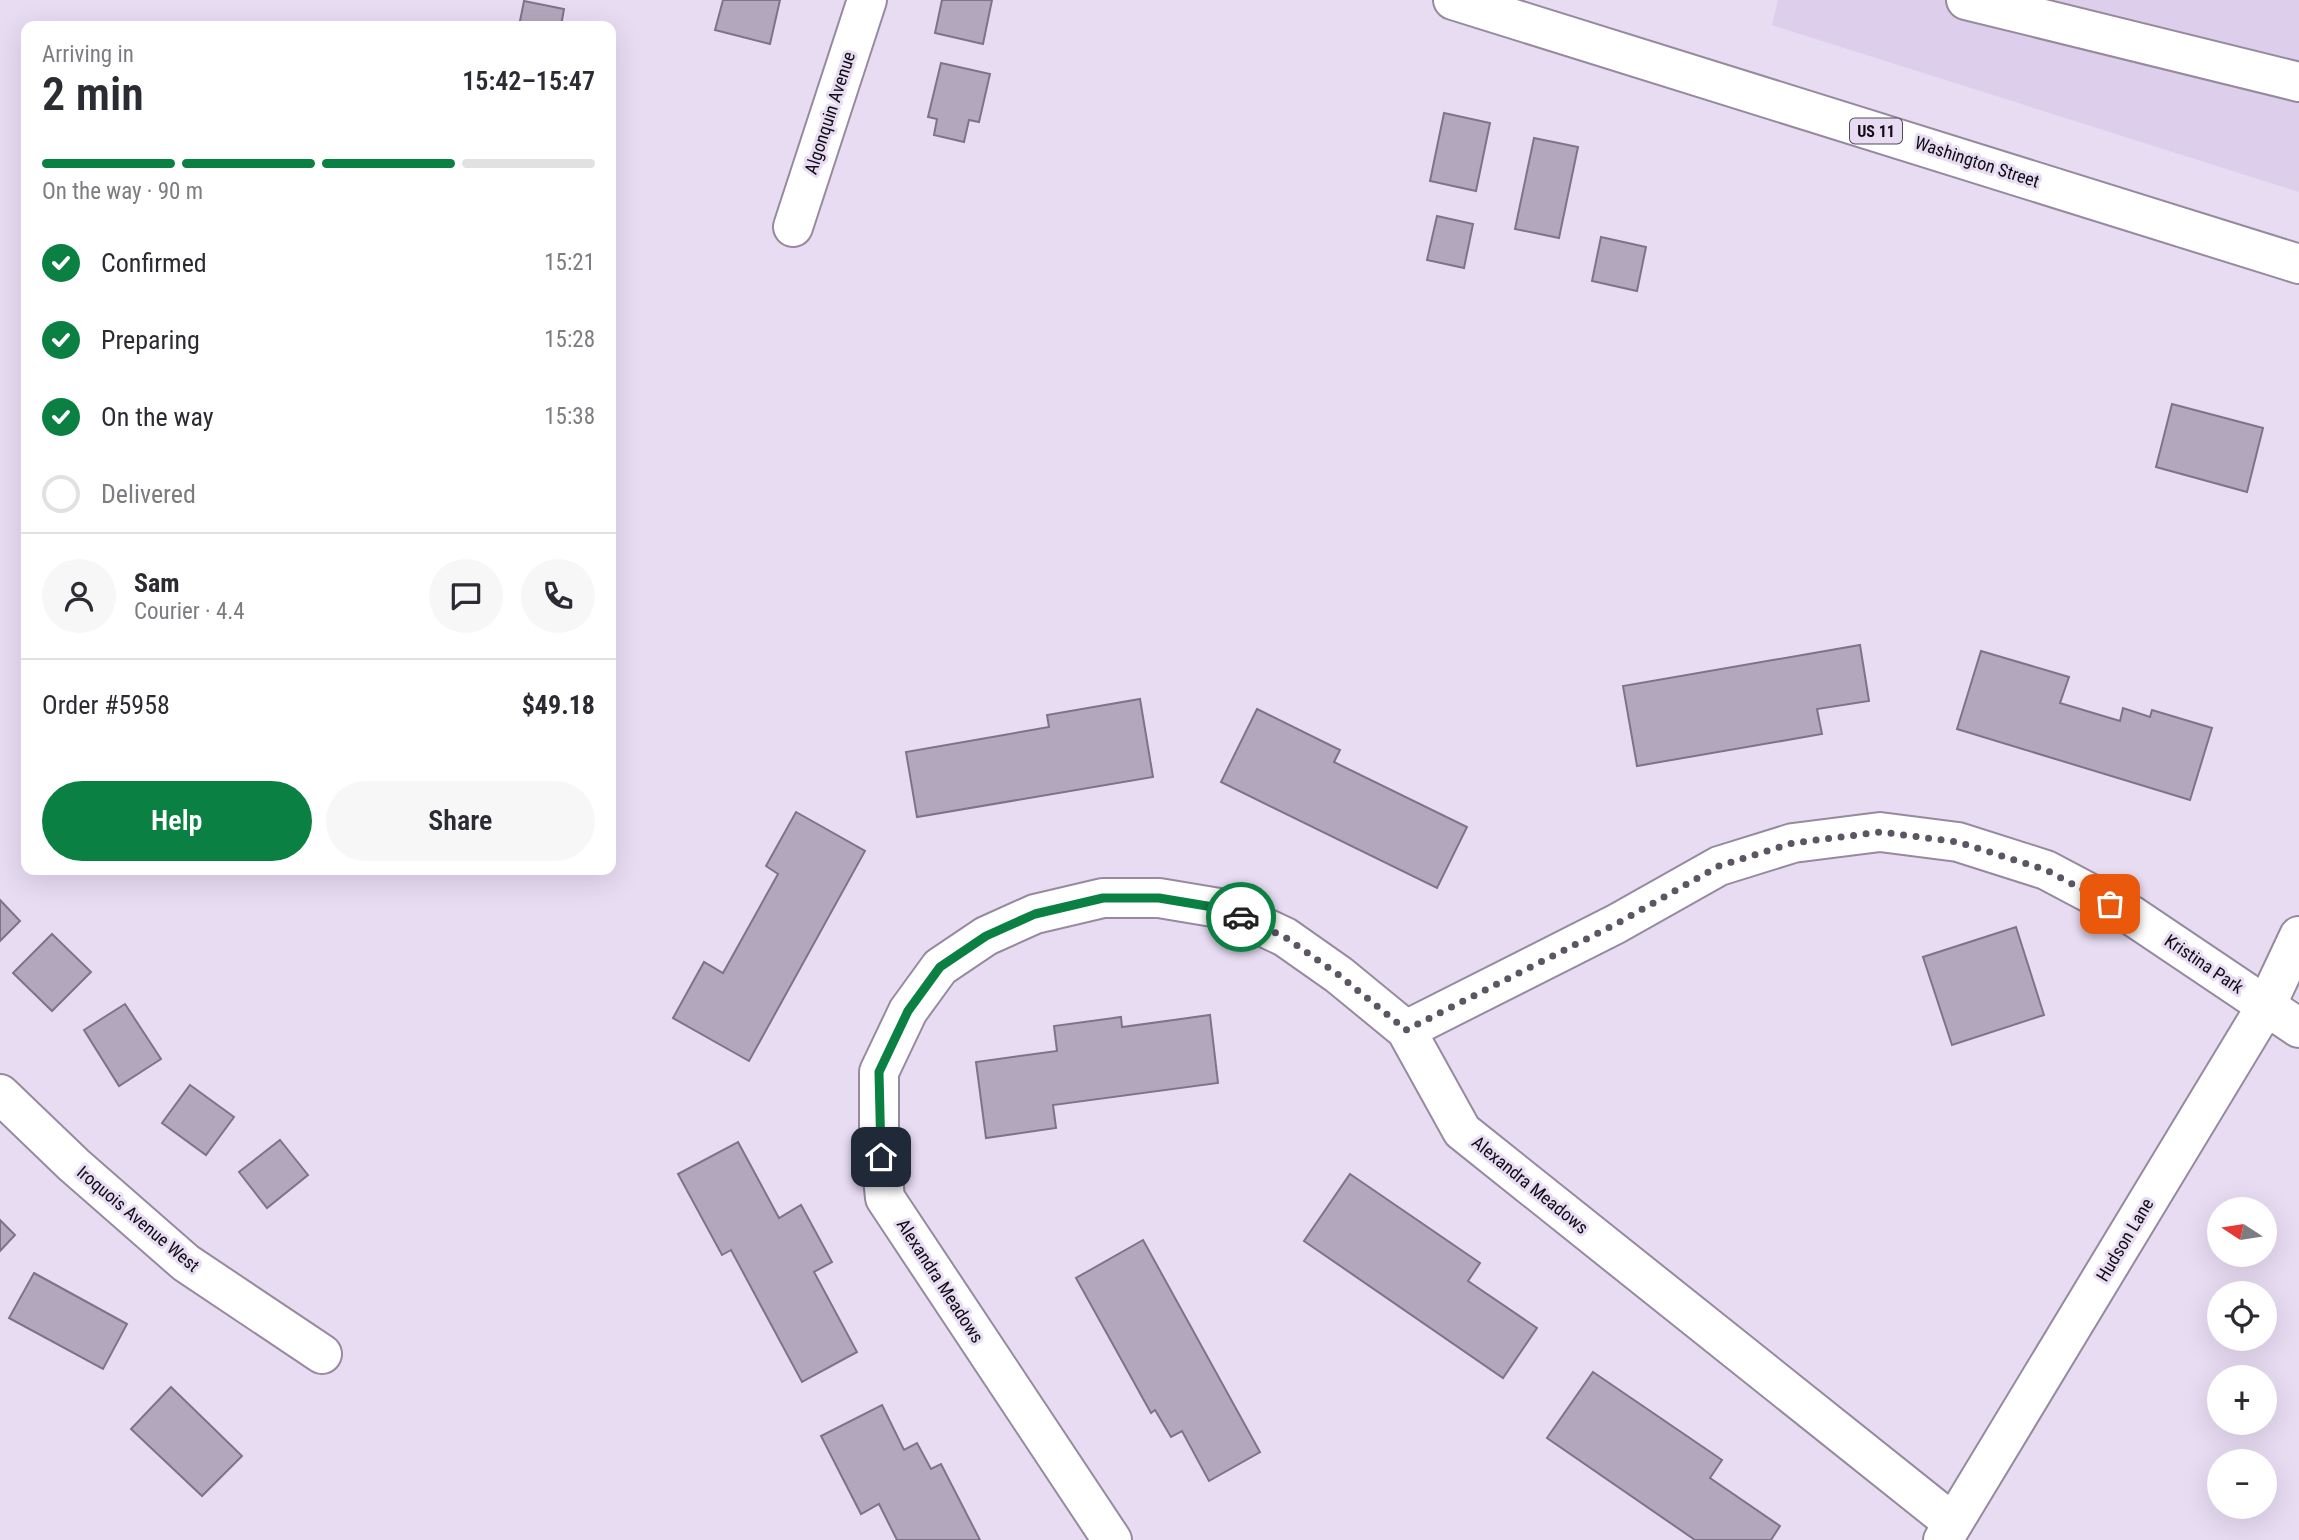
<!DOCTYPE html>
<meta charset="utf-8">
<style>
body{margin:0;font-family:"Roboto Condensed",sans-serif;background:#f7f7f7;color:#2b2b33;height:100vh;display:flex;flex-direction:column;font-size:26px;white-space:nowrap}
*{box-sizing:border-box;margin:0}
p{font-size:23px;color:#7c7c81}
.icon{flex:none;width:38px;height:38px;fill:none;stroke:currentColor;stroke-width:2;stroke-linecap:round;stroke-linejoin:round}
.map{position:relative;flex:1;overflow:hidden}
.sheet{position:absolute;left:21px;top:21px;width:595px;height:854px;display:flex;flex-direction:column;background:#fff;border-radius:14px;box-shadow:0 7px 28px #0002}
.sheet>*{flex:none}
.needle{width:46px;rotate:282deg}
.fabs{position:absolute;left:2207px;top:1197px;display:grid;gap:14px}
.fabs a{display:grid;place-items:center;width:70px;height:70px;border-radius:50%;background:#fff;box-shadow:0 7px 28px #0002;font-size:35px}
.pin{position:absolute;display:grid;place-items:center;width:60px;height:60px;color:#fff;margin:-30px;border-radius:14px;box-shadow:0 4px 10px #0006}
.courier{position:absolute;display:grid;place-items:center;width:70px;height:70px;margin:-35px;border:5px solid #0b8043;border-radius:50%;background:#fff;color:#222;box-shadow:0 2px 9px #0007}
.summary em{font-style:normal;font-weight:600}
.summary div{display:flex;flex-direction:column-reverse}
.summary{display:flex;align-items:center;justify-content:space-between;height:119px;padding:0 21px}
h1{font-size:46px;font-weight:600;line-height:52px}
.bar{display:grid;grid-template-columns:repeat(4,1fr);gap:10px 7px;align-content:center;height:84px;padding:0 21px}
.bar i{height:9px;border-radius:5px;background:#e1e1e2}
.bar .current{background:#0b8043}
.bar p{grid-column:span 4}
.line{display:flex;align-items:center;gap:18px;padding:0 21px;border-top:2px solid #e1e1e2}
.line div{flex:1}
.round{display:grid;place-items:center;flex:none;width:74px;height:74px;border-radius:37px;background:#f7f7f7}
ol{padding:0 21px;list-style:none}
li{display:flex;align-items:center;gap:21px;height:77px}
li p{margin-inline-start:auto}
li .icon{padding:7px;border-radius:50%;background:#0b8043;color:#fff;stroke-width:4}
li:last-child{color:#7c7c81}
li i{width:38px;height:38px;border:4px solid #e1e1e2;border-radius:50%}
.button{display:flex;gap:14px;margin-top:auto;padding:14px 21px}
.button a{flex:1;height:80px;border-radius:42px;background:#0b8043;color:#fff;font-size:28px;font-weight:600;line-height:80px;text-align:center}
.button a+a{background:#f7f7f7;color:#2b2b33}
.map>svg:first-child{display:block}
.built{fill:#ddceeb}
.building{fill:#b2a7bc;stroke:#7e7387;stroke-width:2}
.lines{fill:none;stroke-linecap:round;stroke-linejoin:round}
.minor-casing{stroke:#958a9e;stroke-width:42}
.major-casing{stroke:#958a9e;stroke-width:42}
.minor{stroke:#fff;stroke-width:38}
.major{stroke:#fff;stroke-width:38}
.done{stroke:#5c5563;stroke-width:7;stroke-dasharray:0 12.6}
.route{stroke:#0b8043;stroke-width:9}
.labels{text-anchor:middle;stroke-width:6;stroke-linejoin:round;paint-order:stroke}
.shield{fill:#e8dcf3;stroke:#524b58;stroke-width:2}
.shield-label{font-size:16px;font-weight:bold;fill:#110d15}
.street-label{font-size:18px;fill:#110d15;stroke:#e8dcf3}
</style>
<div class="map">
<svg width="2299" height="1540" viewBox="0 0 2299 1540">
<rect width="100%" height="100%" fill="#e8dcf3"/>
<polygon class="built" points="1778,0 2299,0 2299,192 1772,25"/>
<g class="building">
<polygon points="723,0 780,0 770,44 715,30"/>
<polygon points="942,0 992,0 983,44 935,33"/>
<polygon points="524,1 564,9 561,26 519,26"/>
<polygon points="941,63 990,74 979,122 969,120 964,142 934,135 937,119 928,117"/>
<polygon points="1444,113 1490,123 1476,191 1430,181"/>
<polygon points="1534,138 1578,147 1559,238 1515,229"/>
<polygon points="1437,216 1473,224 1464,268 1427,260"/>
<polygon points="1601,237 1646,247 1637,291 1592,281"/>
<polygon points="2172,404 2263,428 2247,492 2156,467"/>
<polygon points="1860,645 1869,701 1817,709 1822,734 1637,766 1623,686"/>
<polygon points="1981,651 2069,677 2060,703 2120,721 2123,708 2150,717 2152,710 2212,728 2190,800 1957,729"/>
<polygon points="1140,699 1153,777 917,817 906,752 1049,727 1047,715"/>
<polygon points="1257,709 1340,750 1334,762 1467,827 1437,888 1221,782"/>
<polygon points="796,812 865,851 749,1061 673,1018 704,962 723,973 778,874 766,866"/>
<polygon points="0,900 20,921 0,941"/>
<polygon points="2016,927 2044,1015 1952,1045 1923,957"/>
<polygon points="52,934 91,972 52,1011 13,973"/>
<polygon points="125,1004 161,1059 119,1086 84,1030"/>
<polygon points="1210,1015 1218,1083 1053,1105 1056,1128 986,1138 976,1062 1057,1051 1054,1026 1121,1017 1122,1027"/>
<polygon points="190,1085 234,1117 206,1155 162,1123"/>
<polygon points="280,1140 308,1175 267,1208 239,1172"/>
<polygon points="738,1142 779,1218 801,1205 832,1262 814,1272 857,1352 802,1382 731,1250 722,1255 678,1174"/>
<polygon points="1350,1174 1480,1263 1468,1281 1537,1328 1503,1378 1304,1241"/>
<polygon points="0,1220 15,1235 0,1251"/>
<polygon points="1143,1240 1260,1452 1209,1481 1182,1431 1171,1437 1155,1410 1151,1413 1076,1278"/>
<polygon points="34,1273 127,1324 103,1369 9,1318"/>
<polygon points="1593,1372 1722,1460 1710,1478 1780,1526 1771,1540 1695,1540 1547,1438"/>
<polygon points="171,1387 242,1456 202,1496 131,1429"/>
<polygon points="882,1405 904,1450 917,1443 931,1469 941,1464 980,1540 897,1540 879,1504 861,1514 821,1436"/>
</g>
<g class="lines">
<g class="minor-casing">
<g id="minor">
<polyline points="1966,0 2299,82"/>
<polyline points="793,227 867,0"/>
<polyline points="1406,1030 1616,924 1719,866 1793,843 1880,832 1958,842 2046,870 2131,915 2299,1028"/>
<polyline points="0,1094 74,1165 186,1263 322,1354"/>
<polyline points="1112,1540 885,1198 879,1136 879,1072 908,1011 940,967 986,936 1035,914 1103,898 1159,898 1225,909 1285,937 1339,975 1406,1030 1462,1131 1953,1523"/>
<polyline points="1943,1540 2266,1006 2299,936"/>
</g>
</g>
<g class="major-casing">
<polyline id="major" points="1453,0 2299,264"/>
</g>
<use href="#minor" class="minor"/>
<use href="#major" class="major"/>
</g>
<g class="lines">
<polyline class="done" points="1241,917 1285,937 1339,975 1406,1030 1616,924 1719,866 1793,843 1881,832 1958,842 2046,870 2110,904"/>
<polyline class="route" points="881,1157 879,1072 908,1011 940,967 986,936 1035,914 1103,898 1159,898 1225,909 1241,917"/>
</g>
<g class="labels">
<rect class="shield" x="1850" y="118.5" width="52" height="25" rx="5"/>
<g class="shield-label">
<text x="1876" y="137">US 11</text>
</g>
<g class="street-label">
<text transform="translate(830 113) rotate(-72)" y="6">Algonquin Avenue</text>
<text transform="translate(1977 162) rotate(18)" y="6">Washington Street</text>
<text transform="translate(2204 964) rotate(34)" y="6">Kristina Park</text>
<text transform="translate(1530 1185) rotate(39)" y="6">Alexandra Meadows</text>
<text transform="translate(138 1219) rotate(40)" y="6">Iroquois Avenue West</text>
<text transform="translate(2125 1240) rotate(-59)" y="6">Hudson Lane</text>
<text transform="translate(940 1281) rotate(57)" y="6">Alexandra Meadows</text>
</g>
</g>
</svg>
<div class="fabs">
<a><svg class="needle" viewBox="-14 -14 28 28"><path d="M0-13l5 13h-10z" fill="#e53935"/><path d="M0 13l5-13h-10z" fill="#7c7c81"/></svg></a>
<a><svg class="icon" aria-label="locate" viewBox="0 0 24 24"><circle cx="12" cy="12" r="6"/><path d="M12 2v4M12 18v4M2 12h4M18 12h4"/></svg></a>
<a>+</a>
<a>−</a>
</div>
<div class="pin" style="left:2110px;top:904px;background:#ea580c"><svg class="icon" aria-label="bag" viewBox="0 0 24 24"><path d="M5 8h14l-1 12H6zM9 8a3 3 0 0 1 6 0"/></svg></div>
<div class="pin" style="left:881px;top:1157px;background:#1f2937"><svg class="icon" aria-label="home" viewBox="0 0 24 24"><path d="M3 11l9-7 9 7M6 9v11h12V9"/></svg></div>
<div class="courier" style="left:1241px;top:917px"><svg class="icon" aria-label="car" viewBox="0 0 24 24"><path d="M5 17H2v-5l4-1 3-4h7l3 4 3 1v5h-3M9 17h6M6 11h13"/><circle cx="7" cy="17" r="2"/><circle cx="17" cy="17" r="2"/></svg></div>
<section class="sheet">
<div class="summary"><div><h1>2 min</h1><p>Arriving in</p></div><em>15:42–15:47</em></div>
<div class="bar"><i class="current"></i><i class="current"></i><i class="current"></i><i></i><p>On the way · 90 m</p></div>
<ol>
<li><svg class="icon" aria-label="check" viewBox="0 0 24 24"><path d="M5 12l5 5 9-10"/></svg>Confirmed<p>15:21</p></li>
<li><svg class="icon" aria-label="check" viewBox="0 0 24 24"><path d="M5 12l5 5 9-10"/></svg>Preparing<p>15:28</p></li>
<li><svg class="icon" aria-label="check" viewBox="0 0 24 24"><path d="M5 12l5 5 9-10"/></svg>On the way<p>15:38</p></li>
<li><i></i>Delivered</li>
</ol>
<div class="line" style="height:126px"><a class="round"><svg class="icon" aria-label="person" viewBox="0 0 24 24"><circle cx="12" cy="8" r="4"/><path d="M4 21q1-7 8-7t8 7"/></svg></a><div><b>Sam</b><p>Courier · 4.4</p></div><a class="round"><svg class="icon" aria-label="chat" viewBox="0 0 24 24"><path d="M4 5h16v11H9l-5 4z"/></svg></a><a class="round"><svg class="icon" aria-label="phone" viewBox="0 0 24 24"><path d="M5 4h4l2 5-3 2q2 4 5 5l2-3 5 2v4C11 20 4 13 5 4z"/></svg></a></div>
<div class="line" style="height:91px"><div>Order #5958</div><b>$49.18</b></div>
<div class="button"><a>Help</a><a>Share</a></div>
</section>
</div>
